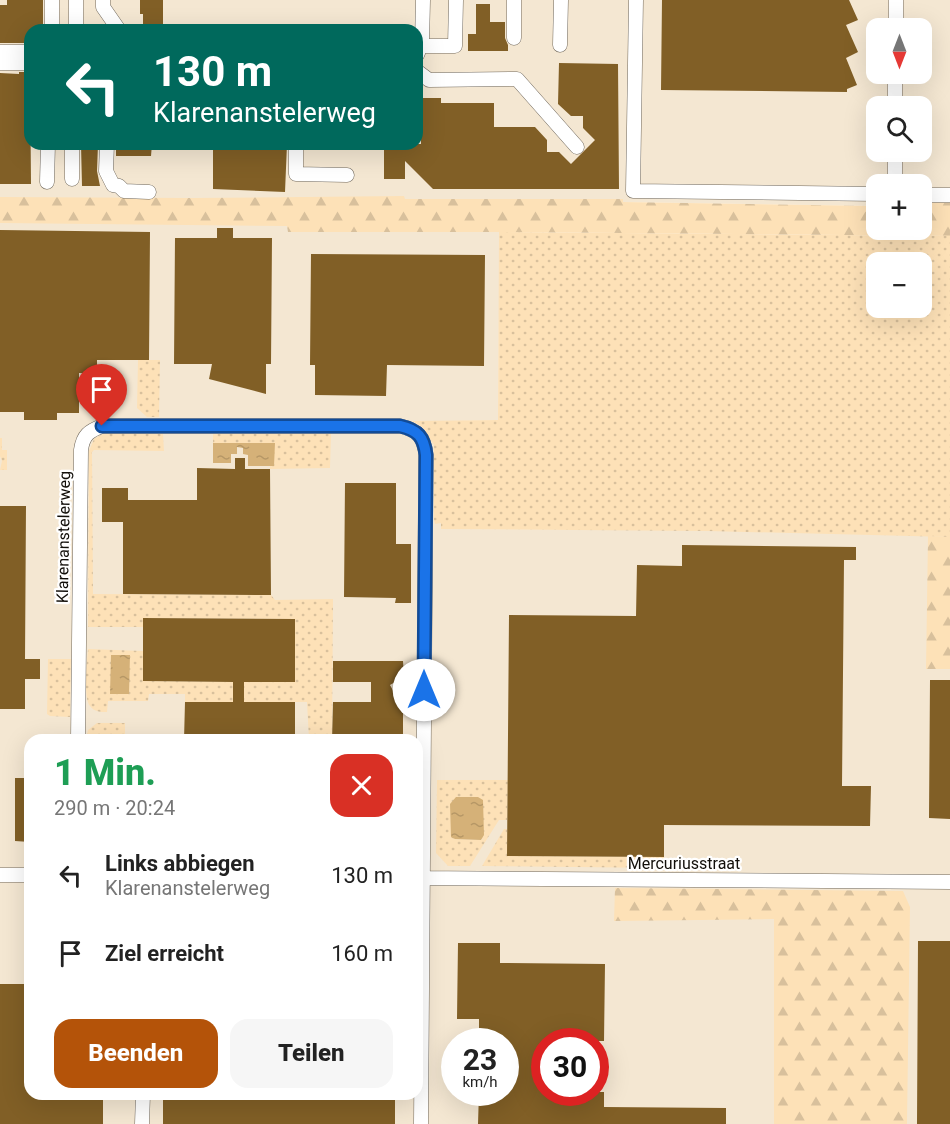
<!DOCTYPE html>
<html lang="de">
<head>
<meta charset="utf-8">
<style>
	:root { --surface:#fff; --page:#f6f6f6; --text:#222; --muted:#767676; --accent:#b45309 }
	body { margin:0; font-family:Roboto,sans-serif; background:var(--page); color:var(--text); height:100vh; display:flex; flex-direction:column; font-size:22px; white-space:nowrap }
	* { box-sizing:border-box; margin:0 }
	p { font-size:20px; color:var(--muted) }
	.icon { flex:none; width:33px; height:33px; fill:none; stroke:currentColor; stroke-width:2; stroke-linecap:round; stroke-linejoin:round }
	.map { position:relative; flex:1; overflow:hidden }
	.side { position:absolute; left:24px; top:734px; width:399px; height:366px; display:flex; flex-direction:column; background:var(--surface); border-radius:18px; box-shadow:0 6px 24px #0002 }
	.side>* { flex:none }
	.hud { position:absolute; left:24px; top:24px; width:399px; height:126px; border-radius:18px; box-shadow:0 6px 24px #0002; background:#00695c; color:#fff; overflow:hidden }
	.needle { width:39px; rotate:180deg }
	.buttons { position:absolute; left:866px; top:18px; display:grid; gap:12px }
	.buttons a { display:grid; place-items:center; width:66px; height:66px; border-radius:12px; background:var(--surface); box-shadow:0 6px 24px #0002; font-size:30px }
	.speed { position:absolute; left:441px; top:1028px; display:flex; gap:12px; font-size:30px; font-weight:700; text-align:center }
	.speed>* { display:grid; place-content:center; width:78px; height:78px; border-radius:50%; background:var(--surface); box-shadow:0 6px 24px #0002; line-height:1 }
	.speed small { font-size:15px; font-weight:400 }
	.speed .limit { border:9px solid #d22; background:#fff; color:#111 }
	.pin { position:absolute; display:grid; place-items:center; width:51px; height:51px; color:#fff; margin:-62px -26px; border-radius:50% 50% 50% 0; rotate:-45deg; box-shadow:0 0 6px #0007 }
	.pin .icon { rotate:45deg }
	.me { position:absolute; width:66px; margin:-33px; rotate:0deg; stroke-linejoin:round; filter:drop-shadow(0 0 4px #0008) }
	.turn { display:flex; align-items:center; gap:21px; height:126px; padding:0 30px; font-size:27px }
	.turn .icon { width:78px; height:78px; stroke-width:2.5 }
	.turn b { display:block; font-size:42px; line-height:51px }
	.round { display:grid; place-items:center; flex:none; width:63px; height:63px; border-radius:18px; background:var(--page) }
	.overview { display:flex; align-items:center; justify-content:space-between; height:102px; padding:0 30px }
	h1 { font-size:36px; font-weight:800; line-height:45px; color:#1e9e55 }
	.button { display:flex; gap:12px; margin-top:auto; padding:12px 30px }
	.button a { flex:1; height:69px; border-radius:18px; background:var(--accent); color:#fff; font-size:24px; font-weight:800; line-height:69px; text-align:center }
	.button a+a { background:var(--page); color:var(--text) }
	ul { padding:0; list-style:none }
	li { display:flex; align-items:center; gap:18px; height:78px; padding:0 30px }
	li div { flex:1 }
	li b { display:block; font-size:22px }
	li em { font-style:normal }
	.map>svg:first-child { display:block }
	.built { fill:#f4e7d2; fill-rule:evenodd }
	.grass { fill:url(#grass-dots); fill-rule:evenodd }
	.forest { fill:url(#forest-firs) }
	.water { fill:url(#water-ripples) }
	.building { fill:#815f26 }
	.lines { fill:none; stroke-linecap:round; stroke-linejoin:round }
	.minor-casing { stroke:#70685c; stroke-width:15 }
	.minor { stroke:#fff; stroke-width:14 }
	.route-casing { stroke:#114b97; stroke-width:15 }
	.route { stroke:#1a73e8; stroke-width:10 }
	.labels { text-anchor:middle; stroke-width:4.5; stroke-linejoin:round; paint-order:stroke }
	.street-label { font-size:16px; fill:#110e09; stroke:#fff }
</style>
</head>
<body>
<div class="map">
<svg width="950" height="1124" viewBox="0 0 950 1124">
	<defs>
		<pattern id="grass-dots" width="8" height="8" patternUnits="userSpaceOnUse" patternTransform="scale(1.5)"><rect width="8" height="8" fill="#fde1b7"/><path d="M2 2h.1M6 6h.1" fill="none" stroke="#d8c09c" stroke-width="1.8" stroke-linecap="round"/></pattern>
		<pattern id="forest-firs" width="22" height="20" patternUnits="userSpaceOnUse" patternTransform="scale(1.5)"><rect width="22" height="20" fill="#fde1b7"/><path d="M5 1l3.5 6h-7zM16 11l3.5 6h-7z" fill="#d8c09c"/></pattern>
		<pattern id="water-ripples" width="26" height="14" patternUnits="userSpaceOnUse" patternTransform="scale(1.5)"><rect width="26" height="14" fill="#d5b178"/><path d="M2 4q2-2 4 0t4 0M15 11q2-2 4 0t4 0" fill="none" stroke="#b69766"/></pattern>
	</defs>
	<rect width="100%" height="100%" fill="#fef4e6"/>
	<!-- built -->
	<path class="built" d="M0,0h950v203h-18v4l-11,-1v-22h-45v22l-253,-4 -1,-3h-122l-2,221 -85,2 14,10 7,13v75l7,3v6l509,2v593h-950zM876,28h45v46h-45zM30,30h387v114h-387zM876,106h45v46h-45zM30,740h387v354h-387zM454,1041h52v51h-52zM544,1041h52v51h-52z"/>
	<!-- grass -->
	<path class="grass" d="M499,232l451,4v301l-242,-6 -267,-2v-6l-6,1 -1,-4v-75l-12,-18 -10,-6 86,-1zM876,262h45v46h-45z
		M138,360h22l-1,57h-12l-10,-9z
		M104,433l59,1 1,17 -70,-1 -2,2 1,142 178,1 4,5 58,-1 -1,140h-23l-2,-37h-63v-20h51v-63l-151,-1 -1,9h-55l1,-176 5,-12z
		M213,434h118l-1,34 -60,1v-3h4v-22l-61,-1z
		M0,438h2v12h5v20h-7l2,-9 -2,-5z
		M88,649l55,2v30l90,1v20h-48v-8h-36l-1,7h-40l-1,11c-6,0 -13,0 -17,-6 -7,-8 -3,-45 -2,-57z
		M48,659h23l-1,58 -20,-1 -3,-2z
		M97,723h28v16h-39l2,-9z
		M437,780h71l-1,40h-8l-29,46h-22l-12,-13zM478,797l4,43 -27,-1z
		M504,829h3v27l157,1v11l-182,-2z"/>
	<!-- forest -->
	<path class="forest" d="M404,196l1,3h218v3l253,4v24h45v-24l10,1 1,-4h18v33l-451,-4h-211l-1,-6 -287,-3v-26l191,1z
		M928,536l22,1v132h-24z
		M615,888l288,3 7,16 -3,217h-133v-205l-160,2z"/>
	<!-- water -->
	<path class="water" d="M213,443h62l-1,23h-26v-11l-5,-1v-6l-6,-1v7h-6v9h-18z
		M111,655h19l-1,39h-19z
		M456,797h22l5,3 1,35 -3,5 -26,-1 -4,-2 -1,-33z"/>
	<!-- building -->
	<path class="building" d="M7,0h36v30h-13v13h-30v-38h7z
		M140,0h23v30h-20v-16h-3z
		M662,0h187l9,20 -12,5 12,27 -12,6 11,27 -10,4v3l-186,-2z
		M476,4h14v18h15v16l3,7v6h-40v-17h8z
		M559,63l59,1 1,125h-186l-28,-28v18h-21v-35h37v-46h20v5h53v24h41l12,13v12h12l12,12 24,-24 -12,-12v-12h-12l-13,-12z
		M19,72h11l1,112h-31v-111l19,1z
		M81,144h17l-1,27 3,15h-18z
		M116,144h36l-1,12h-35z
		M213,144h74l-2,48 -72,-3z
		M217,228h16v10h39l-1,126h-5v30l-57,-15 3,-15h-38l1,-126h42z
		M0,230l150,2 -1,128h-52v14l-18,-1v40h-22v7h-33v-8h-24z
		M311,254l174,1 -1,111 -97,-1 -1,31 -71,-1v-30h-5z
		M235,458h10v11h25l1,126 -148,-1v-72h-21v-34h26v12h69v-32l38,1z
		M345,483h51v61h15v59h-16l1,-5 -52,-1z
		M0,506h26l-1,153h15v20h-15v30h-25z
		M682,545l174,2v13h-12l-2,226h29l-1,40 -206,-1v32l-157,-1 2,-241 127,1 1,-51 45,1z
		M143,618l152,1v63h-51v20h51v38h-111l1,-38h48v-20l-90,-1z
		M333,661h70l1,16 -14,8 13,24v31h-71l1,-38h38v-20h-38z
		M930,680h20v139l-21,-1z
		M15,778h15v64l-15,-1z
		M918,941h32v183h-33z
		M458,943h42v20l105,1 -1,77h-60v51h60v15l122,1v16h-248l1,-32h27v-51h-27v-22h-22z
		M0,984h30v110h73v30h-103z
		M163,1094h232v30h-232z"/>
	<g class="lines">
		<!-- minor casing -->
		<g class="minor-casing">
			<path id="minor" d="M103,0v7l16,23
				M636,0l-3,191 243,3
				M896,28v-28
				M52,30v-30
				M76,30v-30
				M514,38v-38
				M560,45l1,-45
				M421,46h34l1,-46
				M0,52h30
				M417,55l5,-12 1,-43
				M0,63h30
				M417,71l12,9 88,-1 60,68
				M895,106v-32
				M107,144l-1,27 7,14 6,1 5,5 25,1
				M296,144v30l51,1
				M72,179v-35
				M47,182l1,-38
				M895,184v-32
				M921,195h29
				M78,740l3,-290c2,-15 8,-19 21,-24h298c18,4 24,11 26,29l-5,669
				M0,875h30
				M417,878l533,4
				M142,1124l1,-30"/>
		</g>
		<!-- minor -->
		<use href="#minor" class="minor"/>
	</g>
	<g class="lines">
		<!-- route casing -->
		<g class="route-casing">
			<path id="route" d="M102,426h298c18,4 24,11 26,29l-2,235"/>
		</g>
		<!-- route -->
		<use href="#route" class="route"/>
	</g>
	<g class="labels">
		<!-- street labels -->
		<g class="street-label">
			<text transform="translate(63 537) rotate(-89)" y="6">Klarenanstelerweg</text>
			<text x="684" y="869">Mercuriusstraat</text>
		</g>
	</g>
</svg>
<div class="buttons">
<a><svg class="needle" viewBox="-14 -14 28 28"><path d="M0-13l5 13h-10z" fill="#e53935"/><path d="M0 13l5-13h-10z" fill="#767676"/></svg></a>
<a><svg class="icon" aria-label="search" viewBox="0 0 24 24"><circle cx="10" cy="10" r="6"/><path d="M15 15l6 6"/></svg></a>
<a>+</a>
<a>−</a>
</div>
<div class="speed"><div>23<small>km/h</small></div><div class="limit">30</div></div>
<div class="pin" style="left:102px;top:426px;background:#d93025"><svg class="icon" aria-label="arrive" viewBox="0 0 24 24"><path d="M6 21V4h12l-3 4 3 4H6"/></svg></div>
<svg class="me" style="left:424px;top:690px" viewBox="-20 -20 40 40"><circle r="19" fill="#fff"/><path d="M0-13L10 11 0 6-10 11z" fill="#1a73e8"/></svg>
<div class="hud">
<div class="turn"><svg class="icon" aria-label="left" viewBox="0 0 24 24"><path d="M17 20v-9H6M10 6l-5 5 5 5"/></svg><div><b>130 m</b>Klarenanstelerweg</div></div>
</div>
<section class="side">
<div class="overview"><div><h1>1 Min.</h1><p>290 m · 20:24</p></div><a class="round" style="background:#d93025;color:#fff"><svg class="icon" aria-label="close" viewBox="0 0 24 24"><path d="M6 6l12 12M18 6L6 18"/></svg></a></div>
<ul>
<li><svg class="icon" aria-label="left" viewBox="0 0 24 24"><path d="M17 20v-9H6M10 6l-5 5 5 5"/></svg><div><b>Links abbiegen</b><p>Klarenanstelerweg</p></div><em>130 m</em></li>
<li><svg class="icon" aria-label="arrive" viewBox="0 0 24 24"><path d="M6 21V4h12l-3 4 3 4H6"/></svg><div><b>Ziel erreicht</b></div><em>160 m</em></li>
</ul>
<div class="button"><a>Beenden</a><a>Teilen</a></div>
</section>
</div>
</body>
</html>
